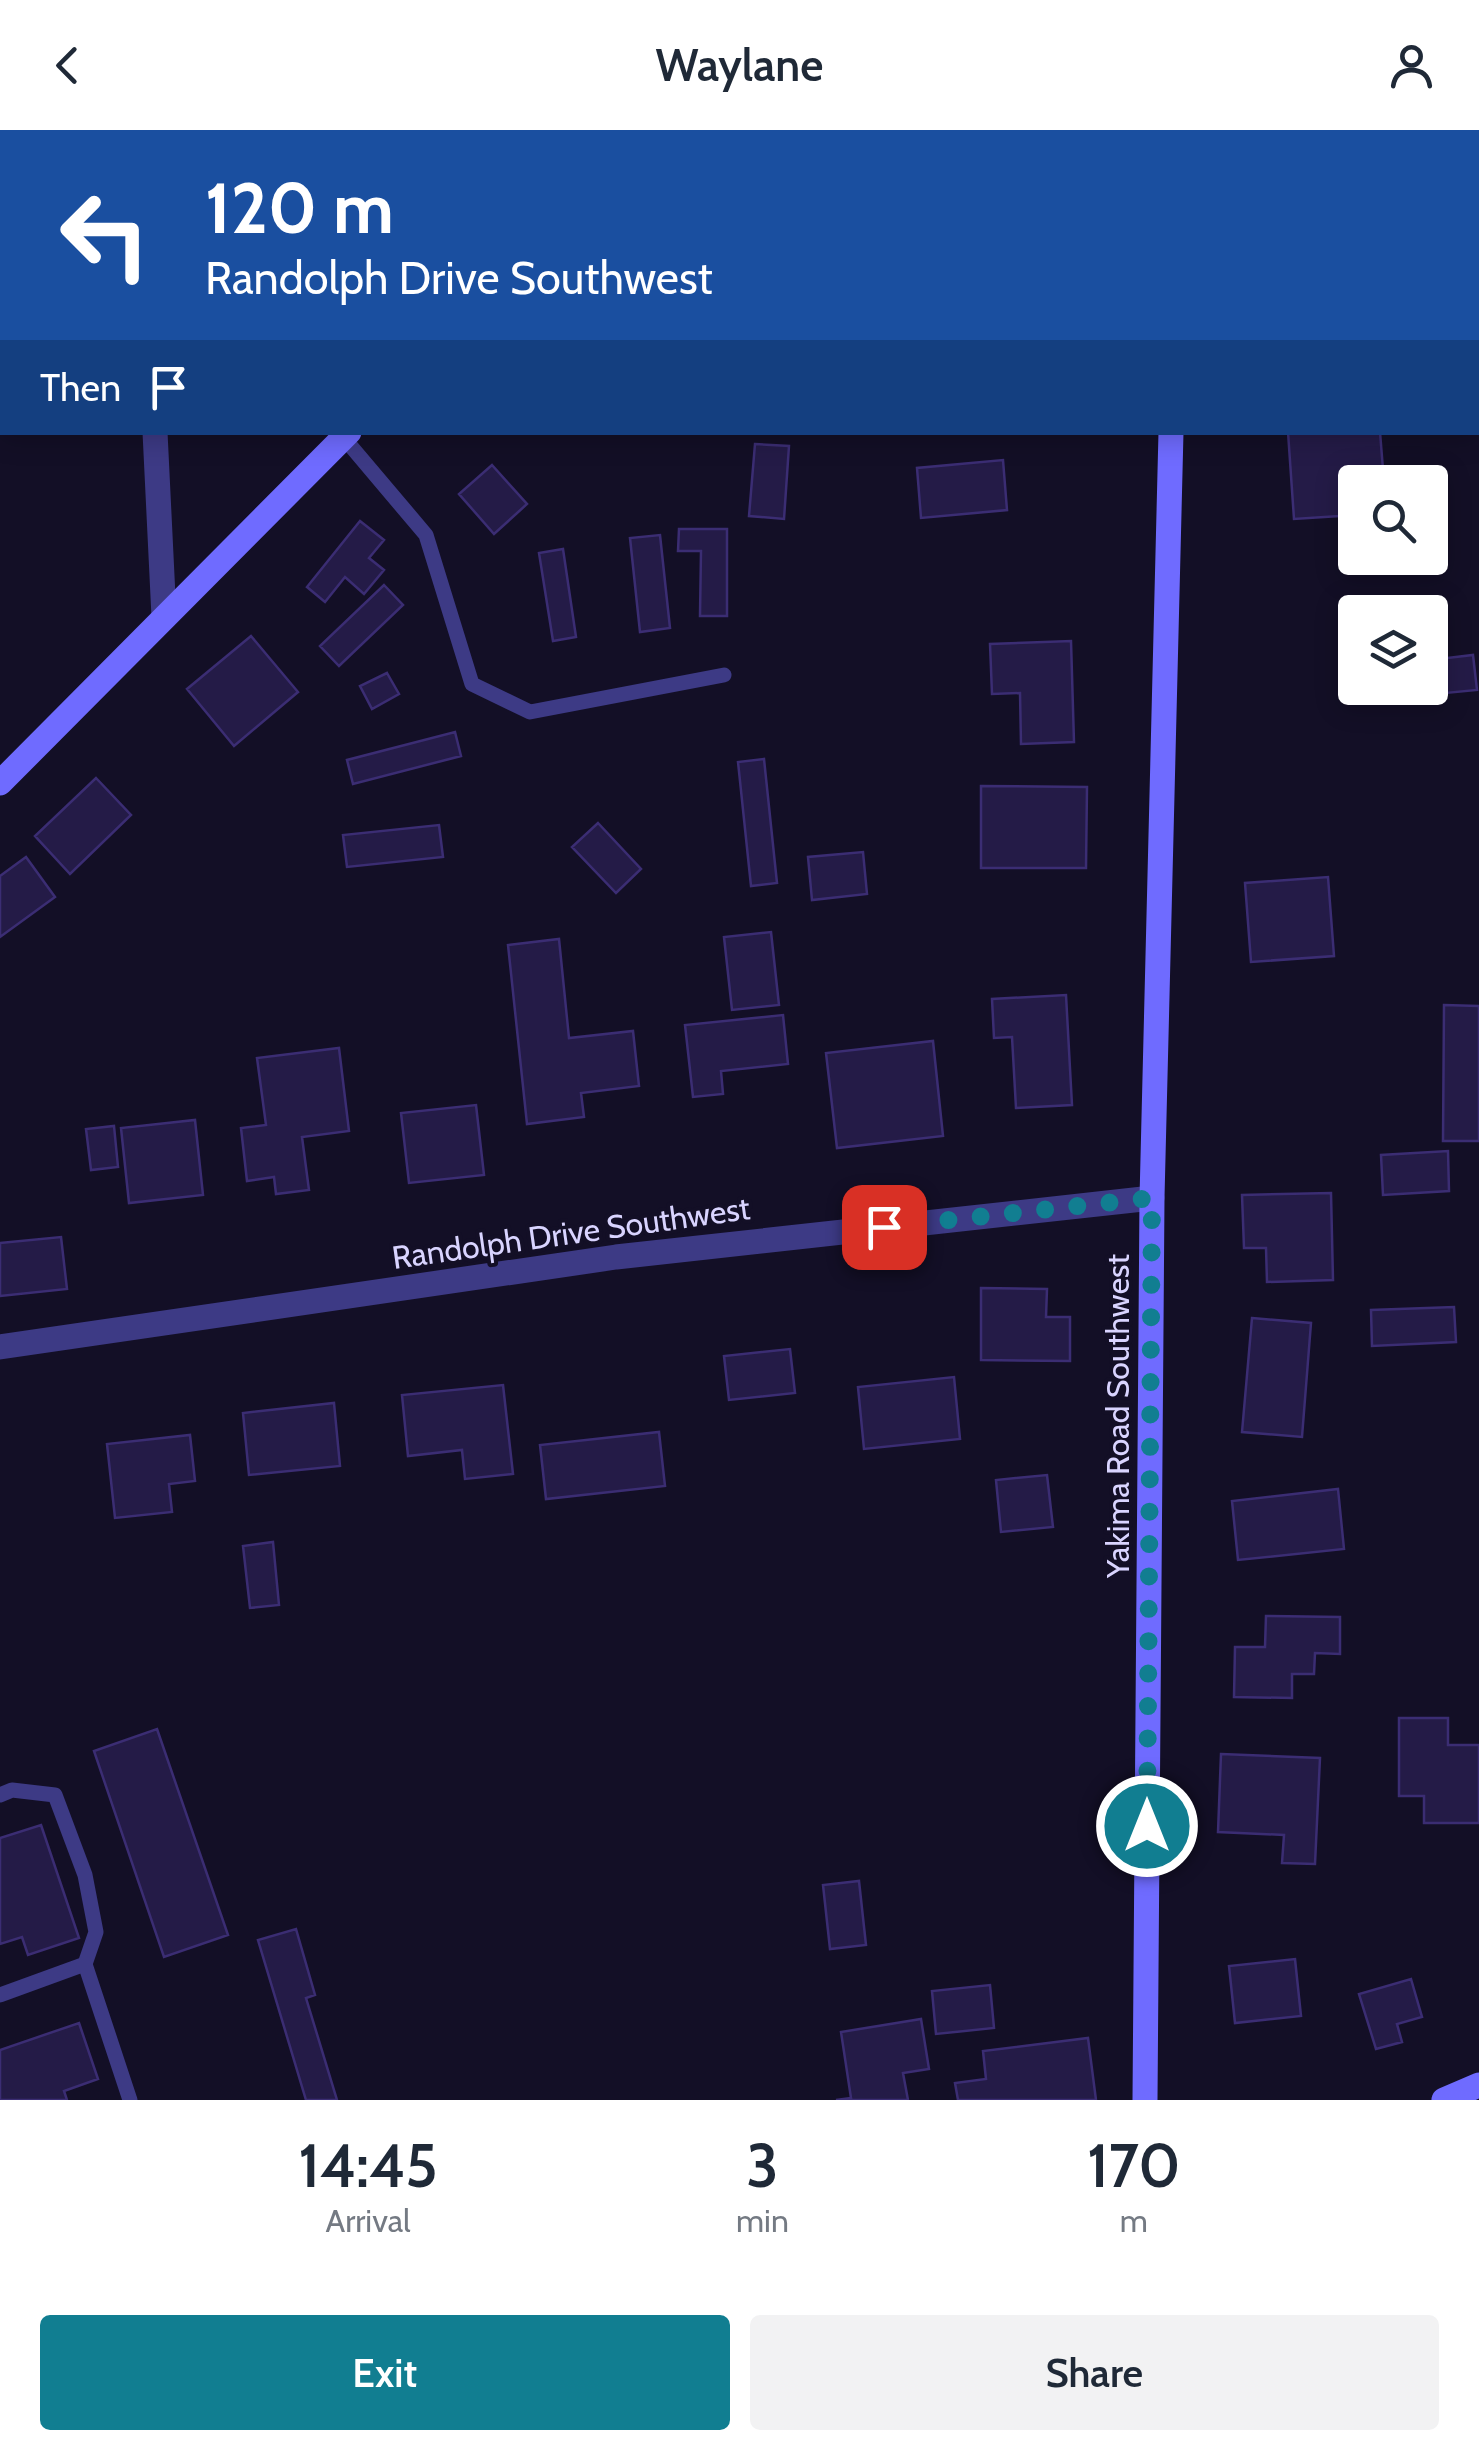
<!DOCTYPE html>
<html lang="en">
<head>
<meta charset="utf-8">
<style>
	:root { --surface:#fff; --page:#f2f2f3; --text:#1f2937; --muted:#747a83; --accent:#117e91 }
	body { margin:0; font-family:Cabin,sans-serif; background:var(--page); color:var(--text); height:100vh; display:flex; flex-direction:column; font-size:38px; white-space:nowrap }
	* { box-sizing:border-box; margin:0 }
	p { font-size:32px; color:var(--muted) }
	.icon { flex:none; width:55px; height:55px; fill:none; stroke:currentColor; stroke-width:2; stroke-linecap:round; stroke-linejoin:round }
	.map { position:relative; height:1970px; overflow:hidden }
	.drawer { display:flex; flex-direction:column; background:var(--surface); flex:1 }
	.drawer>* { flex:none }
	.hud { position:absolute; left:0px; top:0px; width:1480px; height:305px; box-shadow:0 5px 25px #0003; background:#1a4fa0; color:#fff; overflow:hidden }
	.fabs { position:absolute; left:1338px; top:335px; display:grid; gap:20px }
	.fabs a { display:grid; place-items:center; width:110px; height:110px; border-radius:10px; background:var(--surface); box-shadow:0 5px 25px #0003; font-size:50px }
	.pin { position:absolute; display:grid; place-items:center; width:85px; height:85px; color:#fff; margin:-42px; border-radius:20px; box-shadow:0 5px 15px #0006 }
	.me { position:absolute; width:110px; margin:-55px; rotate:0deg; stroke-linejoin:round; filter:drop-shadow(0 0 8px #0008) }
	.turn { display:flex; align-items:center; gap:35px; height:210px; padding:0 40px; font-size:45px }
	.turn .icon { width:130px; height:130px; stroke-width:2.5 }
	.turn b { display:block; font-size:70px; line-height:85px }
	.then { display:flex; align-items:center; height:95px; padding:0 40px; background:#0003; gap:20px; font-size:38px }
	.eta { display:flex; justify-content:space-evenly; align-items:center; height:170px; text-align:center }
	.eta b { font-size:60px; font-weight:600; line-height:70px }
	.button { display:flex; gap:20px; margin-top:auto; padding:20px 40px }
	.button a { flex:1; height:115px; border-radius:10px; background:var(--accent); color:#fff; font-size:40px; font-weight:600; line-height:115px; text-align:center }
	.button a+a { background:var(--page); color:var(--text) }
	header { display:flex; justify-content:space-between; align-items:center; height:130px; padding:0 40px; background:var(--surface); font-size:45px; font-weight:600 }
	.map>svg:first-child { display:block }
	.building { fill:#241b47; stroke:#3b2d73; stroke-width:2.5 }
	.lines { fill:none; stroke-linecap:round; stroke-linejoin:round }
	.lane { stroke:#3d3a85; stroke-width:15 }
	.street { stroke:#3d3a85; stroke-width:25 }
	.secondary { stroke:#6f6bff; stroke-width:25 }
	.route { stroke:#117e91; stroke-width:18; stroke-dasharray:0 32.4 }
	.labels { text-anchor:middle; stroke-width:8; stroke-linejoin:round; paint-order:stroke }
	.street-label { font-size:32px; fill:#d9d4ff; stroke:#130f26 }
</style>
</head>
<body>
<header><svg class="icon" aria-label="back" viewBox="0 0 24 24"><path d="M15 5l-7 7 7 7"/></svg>Waylane<svg class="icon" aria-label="person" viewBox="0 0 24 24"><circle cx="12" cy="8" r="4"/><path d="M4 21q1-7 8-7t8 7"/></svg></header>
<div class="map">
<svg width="1479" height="1970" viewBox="0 0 1479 1970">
	<rect width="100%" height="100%" fill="#130f26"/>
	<!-- building -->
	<path class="building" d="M1262,0h57v2h-57z
		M1288,302h92l4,50h-29v33l-61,4z
		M755,314l34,2 -5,73 -35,-3z
		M1003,330l4,50 -86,8 -4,-50z
		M492,335l35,39 -33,30 -35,-40z
		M360,391l24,19 -15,18 15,12 -20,24 -19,-17 -20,25 -18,-15z
		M679,399h48v87h-27l1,-65h-23z
		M660,405l10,93 -30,4 -10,-94z
		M563,419l13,88 -23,4 -14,-88z
		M384,455l19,20 -64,61 -19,-20z
		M251,506l47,56 -64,54 -47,-57z
		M1071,511l3,101 -53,2 -1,-51 -28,1 -2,-50z
		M1473,525l4,35 -52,5 -1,-7h6v-28z
		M387,543l12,21 -27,15 -12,-23z
		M455,602l6,24 -108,28 -6,-24z
		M764,629l13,124 -26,3 -13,-124z
		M96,648l35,37 -61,59 -35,-38z
		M981,656l106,1 -1,81h-105z
		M598,693l43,46 -25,24 -44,-46z
		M439,695l4,32 -96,10 -4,-32z
		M863,722l4,42 -55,6 -4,-43z
		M26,727l29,40 -55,40v-61z
		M1328,747l6,79 -83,6 -6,-79z
		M771,802l8,73 -47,5 -8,-73z
		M559,809l10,99 64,-7 6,55 -58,7 3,24 -57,7 -19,-179z
		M1066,865l6,110 -56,3 -4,-71 -18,1 -2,-39z
		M1444,875l35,1v135h-36z
		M783,885l5,49 -67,7 2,23 -30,3 -8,-72z
		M933,911l10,95 -106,12 -11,-95z
		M339,918l10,83 -47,6 7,53 -33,4 -2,-17 -27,4 -6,-53 25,-3 -9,-67z
		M476,975l8,70 -75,8 -8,-70z
		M195,990l8,75 -74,8 -8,-75z
		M114,996l4,41 -27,3 -5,-41z
		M1448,1021l1,40 -66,4 -2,-40z
		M1331,1063l2,87 -66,2 -1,-34h-22l-2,-53z
		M61,1107l6,52 -67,7v-53z
		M981,1158l66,1 -1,28h24v44l-89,-1z
		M1454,1177l2,35 -84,4 -1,-36z
		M1252,1188l59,5 -9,114 -60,-5z
		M790,1219l5,44 -66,7 -5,-44z
		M954,1247l6,62 -96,10 -6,-62z
		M503,1255l10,89 -48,5 -3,-29 -54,6 -6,-61z
		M334,1273l6,63 -91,9 -6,-62z
		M659,1302l6,54 -119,13 -6,-54z
		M190,1305l5,46 -26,3 3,28 -57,6 -8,-74z
		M1047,1345l6,52 -52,5 -5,-52z
		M1338,1359l6,60 -106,11 -6,-59z
		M273,1412l6,63 -29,3 -7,-62z
		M1266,1486l74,1v37l-25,-1 -1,21h-22v24l-58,-1 1,-50h30z
		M1399,1588h49v27h31v78h-55v-27h-25z
		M157,1599l71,206 -64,22 -70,-206z
		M1221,1624l99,4 -5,106 -33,-1 2,-28 -66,-3z
		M41,1695l38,113 -51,17 -6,-18 -22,7v-106z
		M859,1751l7,64 -36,4 -7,-64z
		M296,1799l19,66 -9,3 31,102h-31l-48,-160z
		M1295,1829l6,57 -66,7 -6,-57z
		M1411,1849l11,38 -25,7 5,18 -26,7 -17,-55z
		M990,1855l4,43 -58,6 -4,-43z
		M921,1889l8,50 -26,4 5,27h-72l15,-2 -10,-66z
		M79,1893l19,56 -34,12 3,9h-67v-50z
		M1088,1908l8,62h-138l-3,-17 31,-4 -3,-28z"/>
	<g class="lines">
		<!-- lane -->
		<path class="lane" d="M344,308l82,97 46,149 58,28 194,-37
			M0,1665l12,-5 43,5 30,80 11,57 -11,32 45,136
			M0,1865l85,-31"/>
		<!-- street -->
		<path class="street" d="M141,0v2
			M155,302l9,185
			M0,1217l616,-90 536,-59"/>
		<!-- secondary -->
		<path class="secondary" d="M653,2l3,-2
			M1179,2v-2
			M0,653l349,-351
			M1145,1970l7,-902 19,-766
			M1444,1970l35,-15"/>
	</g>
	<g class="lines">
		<!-- route -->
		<path class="route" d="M884,1097l268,-29 -5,628"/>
	</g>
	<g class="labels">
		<!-- street labels -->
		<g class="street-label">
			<text transform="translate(571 1103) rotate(-8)" y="11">Randolph Drive Southwest</text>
			<text transform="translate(1118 1286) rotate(-90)" y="11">Yakima Road Southwest</text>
		</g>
	</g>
</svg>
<div class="fabs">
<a><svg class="icon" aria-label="search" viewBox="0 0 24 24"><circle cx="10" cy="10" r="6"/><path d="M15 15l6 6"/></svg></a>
<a><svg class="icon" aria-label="layers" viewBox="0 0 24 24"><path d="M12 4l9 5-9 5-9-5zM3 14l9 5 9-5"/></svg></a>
</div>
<div class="pin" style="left:884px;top:1097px;background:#d93025"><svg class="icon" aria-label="arrive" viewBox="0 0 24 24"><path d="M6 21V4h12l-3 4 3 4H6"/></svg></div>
<svg class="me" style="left:1147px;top:1696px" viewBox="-20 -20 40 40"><circle r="17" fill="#117e91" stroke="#fff" stroke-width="3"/><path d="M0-11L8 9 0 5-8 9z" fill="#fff"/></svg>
<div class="hud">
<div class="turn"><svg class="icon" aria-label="left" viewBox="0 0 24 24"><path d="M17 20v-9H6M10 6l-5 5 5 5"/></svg><div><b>120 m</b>Randolph Drive Southwest</div></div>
<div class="then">Then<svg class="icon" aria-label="arrive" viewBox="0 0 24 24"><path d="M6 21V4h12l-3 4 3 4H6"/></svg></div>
</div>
</div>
<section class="drawer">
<div class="eta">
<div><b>14:45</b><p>Arrival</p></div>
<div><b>3</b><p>min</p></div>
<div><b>170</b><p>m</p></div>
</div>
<div class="button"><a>Exit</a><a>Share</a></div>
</section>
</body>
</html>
